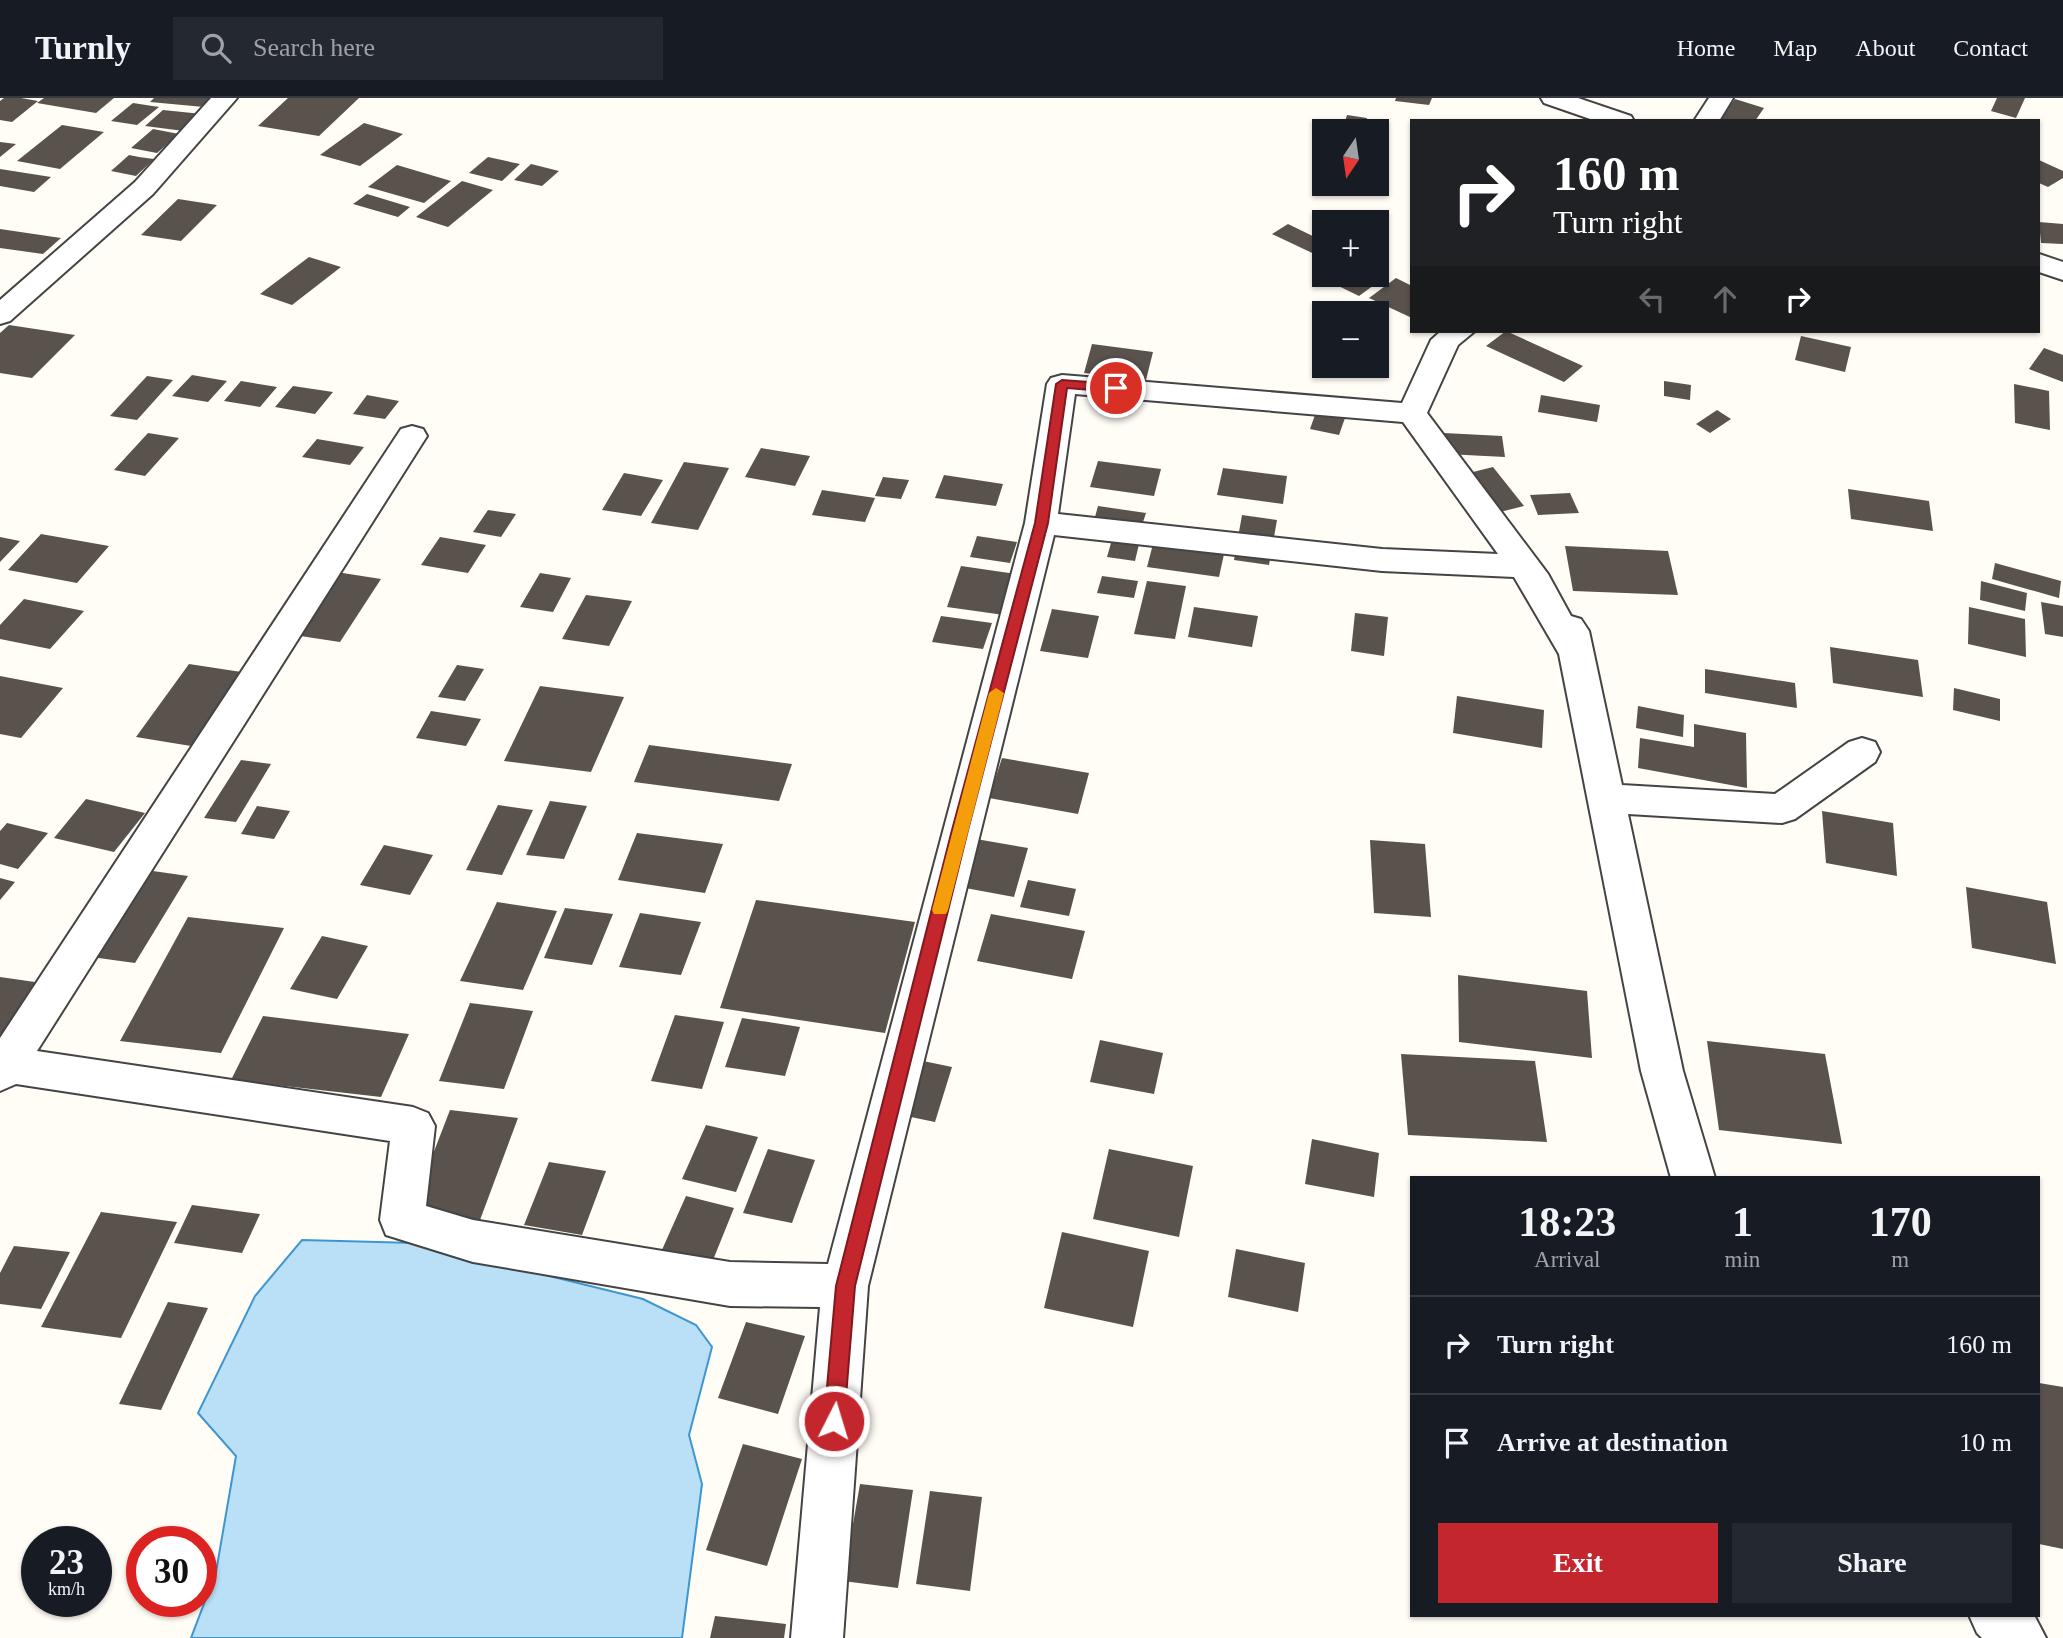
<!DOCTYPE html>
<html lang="en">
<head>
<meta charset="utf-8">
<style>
	:root { --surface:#171b24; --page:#242831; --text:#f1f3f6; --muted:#9ea1a6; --line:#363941; --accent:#c4262e }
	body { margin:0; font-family:Georgia,serif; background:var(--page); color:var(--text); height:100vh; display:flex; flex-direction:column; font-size:26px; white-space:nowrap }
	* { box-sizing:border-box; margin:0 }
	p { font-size:23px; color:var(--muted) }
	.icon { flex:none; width:38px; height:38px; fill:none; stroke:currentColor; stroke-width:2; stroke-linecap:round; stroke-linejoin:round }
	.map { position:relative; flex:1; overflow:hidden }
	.side { position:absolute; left:1410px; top:1078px; width:630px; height:441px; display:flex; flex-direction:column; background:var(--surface); border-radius:0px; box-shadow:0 2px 5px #0004 }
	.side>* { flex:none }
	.guide { position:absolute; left:1410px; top:21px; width:630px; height:214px; border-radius:0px; box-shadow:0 2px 5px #0004; background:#202124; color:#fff; overflow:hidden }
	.needle { width:46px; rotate:193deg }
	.controls { position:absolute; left:1312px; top:21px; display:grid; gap:14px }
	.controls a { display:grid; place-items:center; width:77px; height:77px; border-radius:0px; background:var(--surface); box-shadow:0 2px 5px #0004; font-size:35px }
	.speed { position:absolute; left:21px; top:1428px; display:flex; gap:14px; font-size:35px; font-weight:700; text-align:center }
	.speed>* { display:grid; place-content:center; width:91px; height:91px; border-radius:50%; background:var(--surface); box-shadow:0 2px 5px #0004; line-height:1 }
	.speed small { font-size:18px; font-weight:400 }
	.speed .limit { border:10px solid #d22; background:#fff; color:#111 }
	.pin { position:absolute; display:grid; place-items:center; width:60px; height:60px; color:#fff; margin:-30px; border:4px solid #fff; border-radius:50%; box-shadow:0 2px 7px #0007 }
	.me { position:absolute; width:77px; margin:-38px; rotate:5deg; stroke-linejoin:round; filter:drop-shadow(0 0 5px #0008) }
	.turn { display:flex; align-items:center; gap:24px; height:147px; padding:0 28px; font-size:32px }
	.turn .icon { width:91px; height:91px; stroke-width:2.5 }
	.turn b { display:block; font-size:49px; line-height:60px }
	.lanes { display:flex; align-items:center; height:66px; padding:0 28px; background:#0003; justify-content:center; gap:35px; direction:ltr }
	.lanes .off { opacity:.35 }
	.eta { display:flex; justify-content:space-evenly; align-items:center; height:119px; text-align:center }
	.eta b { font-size:42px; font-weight:800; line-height:49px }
	.primary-button { display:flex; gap:14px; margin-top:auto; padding:14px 28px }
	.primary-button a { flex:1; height:80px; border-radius:0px; background:var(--accent); color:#fff; font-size:28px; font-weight:800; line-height:80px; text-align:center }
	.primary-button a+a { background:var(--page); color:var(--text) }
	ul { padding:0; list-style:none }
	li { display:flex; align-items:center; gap:21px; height:98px; padding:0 28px; border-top:2px solid var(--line) }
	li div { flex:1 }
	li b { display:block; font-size:26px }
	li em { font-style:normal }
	header { display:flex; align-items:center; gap:42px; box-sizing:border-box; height:98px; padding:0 35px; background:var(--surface); border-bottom:2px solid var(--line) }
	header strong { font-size:33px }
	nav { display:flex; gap:38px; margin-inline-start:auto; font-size:24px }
	.search { width:490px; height:63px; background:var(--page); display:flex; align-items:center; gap:18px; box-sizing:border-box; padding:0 24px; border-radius:0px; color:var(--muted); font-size:26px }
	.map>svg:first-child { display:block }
	.water { fill:#b9e0f7; stroke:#3f96cf; stroke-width:2 }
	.building { fill:#5a524d }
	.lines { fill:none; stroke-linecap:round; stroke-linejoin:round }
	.minor-casing { stroke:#444; stroke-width:4 }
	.minor { fill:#fff; fill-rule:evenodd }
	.route { fill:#c4262e; stroke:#7f191e; stroke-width:2 }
	.slow { fill:#f59e0b }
</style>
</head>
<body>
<header>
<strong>Turnly</strong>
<div class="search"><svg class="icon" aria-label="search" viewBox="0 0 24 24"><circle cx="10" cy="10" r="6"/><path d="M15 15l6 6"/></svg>Search here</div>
<nav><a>Home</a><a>Map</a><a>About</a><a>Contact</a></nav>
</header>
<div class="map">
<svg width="2063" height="1540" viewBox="0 0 2063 1540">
	<rect width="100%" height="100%" fill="#fffdf5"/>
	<!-- water -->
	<path class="water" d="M302,1142l113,3 228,56 53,26 16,22 -23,88 13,49 -20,154h-491l25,-66 20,-116 -38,-43 57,-117z"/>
	<!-- building -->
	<path class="building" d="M4,0h17l17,3 -26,21 -12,-2v-19z
		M44,0h70l-18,15 -59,-10z
		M154,0h59l-9,9 -54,-5z
		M288,0h71l-40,38 -61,-10z
		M1396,0h36l-3,7 -34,-4z
		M1997,0h28l-9,20 -25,-7z
		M1735,1l29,9 -9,13h-37z
		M133,5l26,4 -22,18 -26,-4z
		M163,12l39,4 -18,17 -39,-5z
		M1347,17l20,3 -4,13 -20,-3z
		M364,25l39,11 -43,32 -40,-11z
		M62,27l42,7 -44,37 -43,-8z
		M153,31l26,5 -22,19 -26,-5z
		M0,44l16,2 -16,13z
		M129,57l10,2 15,2 -18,17 -25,-5z
		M488,59l32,7 -18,17 -33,-8z
		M2039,62l24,11v7l-15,9 -9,-4z
		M531,66l28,7 -17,15 -28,-6z
		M397,67l54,16 -27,22 -56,-16z
		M0,71l51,8 -17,15 -34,-6z
		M462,83l31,9 -45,37 -32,-10z
		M367,96l43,13 -12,10 -45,-13z
		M178,101l39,6 -36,36 -40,-6z
		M2039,124l24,2v20l-22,-1z
		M1288,126l37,18v17l-53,-25z
		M0,131l61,9 -18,16 -43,-6z
		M309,159l32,10 -49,38 -32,-11z
		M1325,176l28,1 21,10 -15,11 -39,-19z
		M1396,180l16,8v32l-43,-20z
		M9,227l66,10 -43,43 -32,-5v-40z
		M1506,233l77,35 -19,16 -78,-36z
		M1801,238l50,11 -6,25 -50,-12z
		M1092,246l61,8 -7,28 -62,-7z
		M2044,250l19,7v27l-34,-13z
		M192,277l35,6 -19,21 -36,-6z
		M147,278l26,4 -36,40 -27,-4z
		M241,283l36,6 -17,20 -36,-6z
		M1664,283l27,4 -1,15 -26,-4z
		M2014,286l35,7 1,39 -35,-7z
		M293,288l40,6 -18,22 -40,-7z
		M367,297l32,6 -14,18 -32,-5z
		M1541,297l59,10 -3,17 -59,-10z
		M1717,312l14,9 -21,14 -14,-9z
		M1316,314l29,6 -6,17 -29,-6z
		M148,335l31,5 -34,38 -31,-6z
		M1444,335l58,3 3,21 -59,-3z
		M317,341l47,8 -14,18 -48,-8z
		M761,350l49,8 -15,30 -50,-9z
		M1098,363l63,8 -7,27 -64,-9z
		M684,364l45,6 -31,62 -47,-7z
		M1493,369l31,39 -28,7 -31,-39z
		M1223,370l64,8 -4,28 -66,-9z
		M624,375l39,7 -22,36 -39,-6z
		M944,377l59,9 -7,22 -61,-8z
		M883,379l26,3 -8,19 -26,-3z
		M1848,391l81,12 4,30 -82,-12z
		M822,392l53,8 -10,24 -53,-7z
		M1570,395l9,20 -41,2 -8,-20z
		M1098,408l48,7 -7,21 -47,-6z
		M488,412l28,4 -15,23 -28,-5z
		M1242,417l35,5 -8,45 -35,-5z
		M41,436l68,12 -32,37 -69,-13z
		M977,438l40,6 -7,21 -40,-6z
		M1113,438l27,4 -5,21 -28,-4z
		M0,439l20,4 -20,21z
		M440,439l46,8 -18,28 -47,-8z
		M1153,446l71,10 -5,23 -72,-10z
		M1565,448l103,5 10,44 -105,-4z
		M1995,465l66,18 -2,17 -67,-19z
		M961,468l55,8 -12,41 -57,-8z
		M330,473l51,8 -41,63 -53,-8z
		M540,475l31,5 -18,34 -33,-5z
		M1102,478l36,5 -4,17 -37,-5z
		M1147,483l39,5 -11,53 -41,-5z
		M1981,483l46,12 -2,18 -45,-11z
		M586,497l46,6 -23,45 -47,-7z
		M24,501l60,12 -34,38 -50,-10v-14z
		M2041,504l22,4v31l-18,-3z
		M1194,509l64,9 -6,31 -64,-10z
		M1969,509l56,12 1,38 -58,-13z
		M1052,511l47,7 -11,42 -48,-7z
		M1355,515l33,4 -4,39 -33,-5z
		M941,518l51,7 -9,26 -51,-7z
		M1830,549l88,13 5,37 -90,-14z
		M189,566l59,9 -51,74 -61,-10z
		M457,567l27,4 -19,32 -27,-4z
		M1705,571l90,14 2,25 -92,-15z
		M0,578l63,12 -42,50 -21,-4z
		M540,588l84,11 -33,75 -87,-11z
		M1954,590l46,11v22l-47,-11z
		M1457,598l87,14 -2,38 -89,-15z
		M1638,608l46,9 -1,22 -47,-9z
		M431,613l50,8 -15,27 -50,-8z
		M1694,626l52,9 1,55 -109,-20 2,-30 54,9z
		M649,647l143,19 -13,37 -145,-19z
		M1002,660l87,15 -11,41 -89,-16z
		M241,662l30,4 -35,58 -32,-4z
		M86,701l59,14 -31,39 -60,-14z
		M550,703l37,5 -23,53 -38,-4z
		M498,707l35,5 -31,65 -36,-5z
		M257,708l33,5 -16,28 -33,-5z
		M1822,713l71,12 4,53 -71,-13z
		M7,725l41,10 -30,36 -18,-5v-33z
		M637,735l86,11 -18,49 -87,-13z
		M976,741l52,9 -14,49 -54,-10z
		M1370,742l55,4 6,73 -57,-4z
		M384,747l49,10 -23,40 -50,-10z
		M139,771l49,7 -53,87 -51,-7z
		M0,780l15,4 -15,18z
		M1028,782l48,9 -7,27 -49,-9z
		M1966,789l81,15 9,62 -84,-16z
		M756,802l159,22 -30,111 -165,-25z
		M497,804l60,9 -34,79 -63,-9z
		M565,810l48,6 -21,51 -48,-7z
		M640,815l61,9 -20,53 -62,-8z
		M991,816l94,17 -13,48 -95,-18z
		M188,819l96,11 -63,125 -101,-12z
		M322,838l46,10 -31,53 -47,-10z
		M1458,877l129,16 5,67 -133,-16z
		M0,879l35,5 -35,54z
		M470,905l63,8 -29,78 -65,-8z
		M675,917l49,7 -22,67 -51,-8z
		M263,918l146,18 -28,63 -150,-17z
		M742,920l58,9 -15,49 -60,-9z
		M1100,942l63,13 -9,41 -64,-12z
		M1707,943l118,13 17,90 -123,-14z
		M1401,956l134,7 12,81 -139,-7z
		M923,963l29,6 -17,55 -29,-6z
		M450,1012l68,8 -38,102 -69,-9z
		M706,1027l52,12 -22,55 -54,-13z
		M1312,1041l67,14 -5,44 -69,-13z
		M768,1051l47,11 -23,63 -49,-10z
		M1109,1051l84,17 -14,71 -86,-18z
		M549,1064l57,9 -24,64 -58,-10z
		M686,1098l48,12 -23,57 -50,-13z
		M192,1107l68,9 -18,39 -68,-10z
		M101,1114l76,10 -56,116 -80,-11z
		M1062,1134l87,19 -16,76 -89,-19z
		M14,1148l56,6 -29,57 -41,-5v-31z
		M1236,1151l69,14 -7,49 -70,-15z
		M168,1204l40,6 -47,102 -42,-6z
		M746,1224l59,14 -27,78 -60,-16z
		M2039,1285l24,4v162l-24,-5z
		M743,1346l59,15 -35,107 -61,-16z
		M860,1386l53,6 -15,98 -55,-7z
		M930,1393l52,6 -12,94 -54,-7z
		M715,1518l71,8 -2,14h-74z"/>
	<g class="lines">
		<!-- minor casing -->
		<g class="minor-casing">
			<path id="minor" d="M211,0h26l-84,96 -143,127 -10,3v-24l135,-118z
				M1541,0h37l53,18 3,5h-38l-52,-18z
				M1709,0h24l-14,23h-25z
				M2039,156l24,8v18l-24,-8z
				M1441,233h34l-17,14 -31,68 121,161 23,42 10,3 8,12 33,154 153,9 74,-52 13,-4 13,4 5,10 -5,10 -80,57 -13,4 -154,-9 55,257 32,107h-44l-30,-107 -82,-417 -45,-77 -132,-6 -328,-36 -186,751 -25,352h-52l29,-331 -90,-1 -257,-44 -87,-27 -6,-15 10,-79 -374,-57 -16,7v-53l401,-609 11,-3 11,3 4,7 -390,615 376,56 15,6 7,13 -9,80 47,14 257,42 98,2 197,-741 22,-139 4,-6 11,-3 340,28 29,-63zM1075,296l328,28 95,132 -116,-5 -324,-35z
				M1969,1517h65l12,23h-64l-5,-5z"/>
		</g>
		<!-- minor -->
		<use href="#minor" class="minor"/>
	</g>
	<!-- route -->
	<path class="route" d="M1062,282l54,4 6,4 -6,4 -49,-4 -19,135 -80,307 -113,456 -11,135 -3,7 -7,3 -7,-3 -3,-7 12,-135 116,-456 83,-307 21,-139z"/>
	<!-- slow -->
	<path class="slow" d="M996,590l8,5 -56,217 -2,4h-12l-2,-4 57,-217z"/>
</svg>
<div class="controls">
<a><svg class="needle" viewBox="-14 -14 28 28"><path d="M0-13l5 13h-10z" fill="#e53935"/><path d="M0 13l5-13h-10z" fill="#9ea1a6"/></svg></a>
<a>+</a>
<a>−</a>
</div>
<div class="speed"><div>23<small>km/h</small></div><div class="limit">30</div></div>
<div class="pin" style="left:1116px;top:290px;background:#d93025"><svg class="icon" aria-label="arrive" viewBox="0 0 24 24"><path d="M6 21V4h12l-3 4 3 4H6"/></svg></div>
<svg class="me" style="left:834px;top:1323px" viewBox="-20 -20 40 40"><circle r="17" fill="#c4262e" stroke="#fff" stroke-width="3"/><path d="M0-11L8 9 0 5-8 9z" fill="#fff"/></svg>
<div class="guide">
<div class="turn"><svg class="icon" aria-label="right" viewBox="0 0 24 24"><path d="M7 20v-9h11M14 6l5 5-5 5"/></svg><div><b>160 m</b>Turn right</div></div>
<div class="lanes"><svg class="icon off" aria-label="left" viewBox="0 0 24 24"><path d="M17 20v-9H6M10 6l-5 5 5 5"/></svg><svg class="icon off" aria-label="ahead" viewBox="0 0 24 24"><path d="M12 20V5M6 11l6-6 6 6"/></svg><svg class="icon" aria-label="right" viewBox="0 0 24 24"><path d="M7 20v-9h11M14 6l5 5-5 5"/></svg></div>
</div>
<section class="side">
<div class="eta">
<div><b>18:23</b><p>Arrival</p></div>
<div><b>1</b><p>min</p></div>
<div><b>170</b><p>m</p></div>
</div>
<ul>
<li><svg class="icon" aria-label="right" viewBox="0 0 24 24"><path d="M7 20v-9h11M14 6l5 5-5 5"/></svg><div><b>Turn right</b></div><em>160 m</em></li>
<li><svg class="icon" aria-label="arrive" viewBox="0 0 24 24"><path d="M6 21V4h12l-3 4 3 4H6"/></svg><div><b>Arrive at destination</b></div><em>10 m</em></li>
</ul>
<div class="primary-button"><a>Exit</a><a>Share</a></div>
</section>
</div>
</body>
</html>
